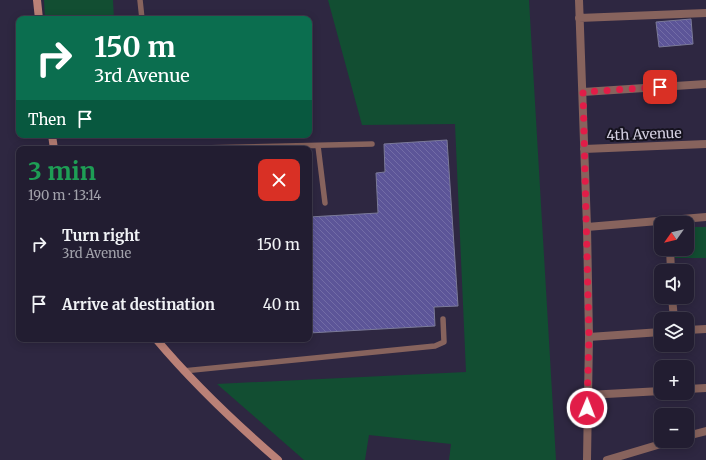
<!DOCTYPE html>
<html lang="en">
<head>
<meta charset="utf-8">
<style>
	:root { --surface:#221d31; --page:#2e2a3d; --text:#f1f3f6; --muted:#a2a2ab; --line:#3f3b4d }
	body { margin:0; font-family:Merriweather,serif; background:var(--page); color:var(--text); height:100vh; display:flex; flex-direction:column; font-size:15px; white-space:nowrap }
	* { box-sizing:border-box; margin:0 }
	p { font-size:13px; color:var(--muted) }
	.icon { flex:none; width:22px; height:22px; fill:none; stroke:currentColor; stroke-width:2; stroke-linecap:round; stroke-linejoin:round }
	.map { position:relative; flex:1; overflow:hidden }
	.drawer { position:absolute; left:16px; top:146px; width:296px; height:196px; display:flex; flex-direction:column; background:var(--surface); border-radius:8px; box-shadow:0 2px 10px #0003,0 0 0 1px var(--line) }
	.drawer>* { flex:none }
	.guide { position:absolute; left:16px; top:16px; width:296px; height:122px; border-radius:8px; box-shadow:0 2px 10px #0003,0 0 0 1px var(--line); background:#0b6e4f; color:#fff; overflow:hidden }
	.needle { width:26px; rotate:236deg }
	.buttons { position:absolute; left:654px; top:216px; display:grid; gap:8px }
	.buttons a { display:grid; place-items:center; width:40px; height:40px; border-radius:8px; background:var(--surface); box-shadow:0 2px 10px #0003,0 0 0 1px var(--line); font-size:20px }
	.pin { position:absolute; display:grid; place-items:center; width:34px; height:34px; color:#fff; margin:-17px; border-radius:8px; box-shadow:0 2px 6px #0006 }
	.me { position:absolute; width:44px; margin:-22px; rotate:1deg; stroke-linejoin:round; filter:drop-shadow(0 0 3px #0008) }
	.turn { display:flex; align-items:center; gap:14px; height:84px; padding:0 12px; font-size:18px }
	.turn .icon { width:52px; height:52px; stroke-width:2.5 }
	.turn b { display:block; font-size:28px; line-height:34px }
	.then { display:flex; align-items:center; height:38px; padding:0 12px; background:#0003; gap:8px; font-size:15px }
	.round { display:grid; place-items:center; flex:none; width:42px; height:42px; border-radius:8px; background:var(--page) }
	.headline { display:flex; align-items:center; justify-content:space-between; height:68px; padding:0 12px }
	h1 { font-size:24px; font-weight:700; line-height:30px; color:#1e9e55 }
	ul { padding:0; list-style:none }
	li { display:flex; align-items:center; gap:12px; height:60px; padding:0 12px }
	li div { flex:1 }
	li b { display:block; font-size:15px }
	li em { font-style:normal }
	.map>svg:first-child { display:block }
	.green { fill:#124e32 }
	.building { fill:url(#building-back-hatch); stroke:#7b7a99 }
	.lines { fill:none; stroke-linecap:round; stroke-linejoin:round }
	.lane { stroke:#87635d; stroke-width:5.5 }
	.street { stroke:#87635d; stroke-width:8 }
	.secondary { stroke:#ba8177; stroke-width:8 }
	.route { stroke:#e11d48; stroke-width:7; stroke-dasharray:0 12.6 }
	.labels { text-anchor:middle; stroke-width:4; stroke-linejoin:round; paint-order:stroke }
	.street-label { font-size:14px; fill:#d3cfe0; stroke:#15121e }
</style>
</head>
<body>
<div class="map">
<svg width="706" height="460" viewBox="0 0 706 460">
	<defs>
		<pattern id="building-back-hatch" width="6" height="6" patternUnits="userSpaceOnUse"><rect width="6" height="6" fill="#5c5598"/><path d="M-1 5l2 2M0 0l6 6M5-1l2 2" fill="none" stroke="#726ca6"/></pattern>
	</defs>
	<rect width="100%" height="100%" fill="#2e2741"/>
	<!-- green -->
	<path class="green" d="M44,0h69l1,19h-69z
		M328,0h201l27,460h-107l2,-16 -82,-9 -4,25h-61l-87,-76 249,-12 -11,-248 -93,1z
		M687,227h19v31h-31v-9h12z"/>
	<!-- building -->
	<path class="building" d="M691,19l2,25 -34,3 -3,-25z
		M447,140l11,166 -24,1 1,19 -126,7v-116l69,-4 -2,-40 9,-1 -1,-28z"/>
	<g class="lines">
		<!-- lane -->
		<path class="lane" d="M140,0l2,19
			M318,146l7,57
			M155,149l217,-5
			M183,371l252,-25 9,-4 -1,-23"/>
		<!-- street -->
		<path class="street" d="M579,0l8,227 2,110 -2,123
			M579,18l127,-5
			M583,92l123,-8
			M584,149l122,-5
			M587,227l119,-10
			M670,249l1,22
			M672,297l2,22
			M687,330l19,-1
			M589,337l72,-5
			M687,389l19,-1
			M588,395l73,-4
			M687,436l19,-5
			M607,460l64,-19"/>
		<!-- secondary -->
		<path class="secondary" d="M37,0l2,19
			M52,135l2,14
			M156,339c37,44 78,83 122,121"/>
	</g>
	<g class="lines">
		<!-- route -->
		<path class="route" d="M587,408l2,-71 -6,-245 77,-5"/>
	</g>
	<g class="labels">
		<!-- street labels -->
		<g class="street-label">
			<text transform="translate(644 134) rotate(-2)" y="5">4th Avenue</text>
		</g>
	</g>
</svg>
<div class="buttons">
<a><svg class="needle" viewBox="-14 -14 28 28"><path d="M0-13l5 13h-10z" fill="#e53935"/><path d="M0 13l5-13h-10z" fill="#a2a2ab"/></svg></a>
<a><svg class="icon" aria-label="sound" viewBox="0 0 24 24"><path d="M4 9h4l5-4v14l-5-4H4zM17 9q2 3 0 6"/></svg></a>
<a><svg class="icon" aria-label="layers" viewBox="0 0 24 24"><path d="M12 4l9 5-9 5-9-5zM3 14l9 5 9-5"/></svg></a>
<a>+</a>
<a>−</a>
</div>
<div class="pin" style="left:660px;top:87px;background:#d93025"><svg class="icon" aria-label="arrive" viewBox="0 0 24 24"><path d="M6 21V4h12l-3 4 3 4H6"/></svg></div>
<svg class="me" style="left:587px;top:408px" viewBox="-20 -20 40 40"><circle r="17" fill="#e11d48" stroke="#fff" stroke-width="3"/><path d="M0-11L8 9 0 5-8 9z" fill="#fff"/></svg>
<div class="guide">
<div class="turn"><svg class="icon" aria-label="right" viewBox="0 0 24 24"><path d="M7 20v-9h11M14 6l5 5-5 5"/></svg><div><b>150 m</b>3rd Avenue</div></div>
<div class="then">Then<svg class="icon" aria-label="arrive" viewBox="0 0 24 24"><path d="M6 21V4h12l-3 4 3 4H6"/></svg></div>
</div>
<section class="drawer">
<div class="headline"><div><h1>3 min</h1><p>190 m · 13:14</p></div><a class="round" style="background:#d93025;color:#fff"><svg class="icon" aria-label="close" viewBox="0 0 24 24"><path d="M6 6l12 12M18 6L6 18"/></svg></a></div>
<ul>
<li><svg class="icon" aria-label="right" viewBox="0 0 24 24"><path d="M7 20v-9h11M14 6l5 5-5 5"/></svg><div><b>Turn right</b><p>3rd Avenue</p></div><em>150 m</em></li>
<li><svg class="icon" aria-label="arrive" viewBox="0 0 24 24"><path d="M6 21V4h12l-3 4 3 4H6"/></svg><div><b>Arrive at destination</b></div><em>40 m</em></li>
</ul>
</section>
</div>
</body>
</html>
